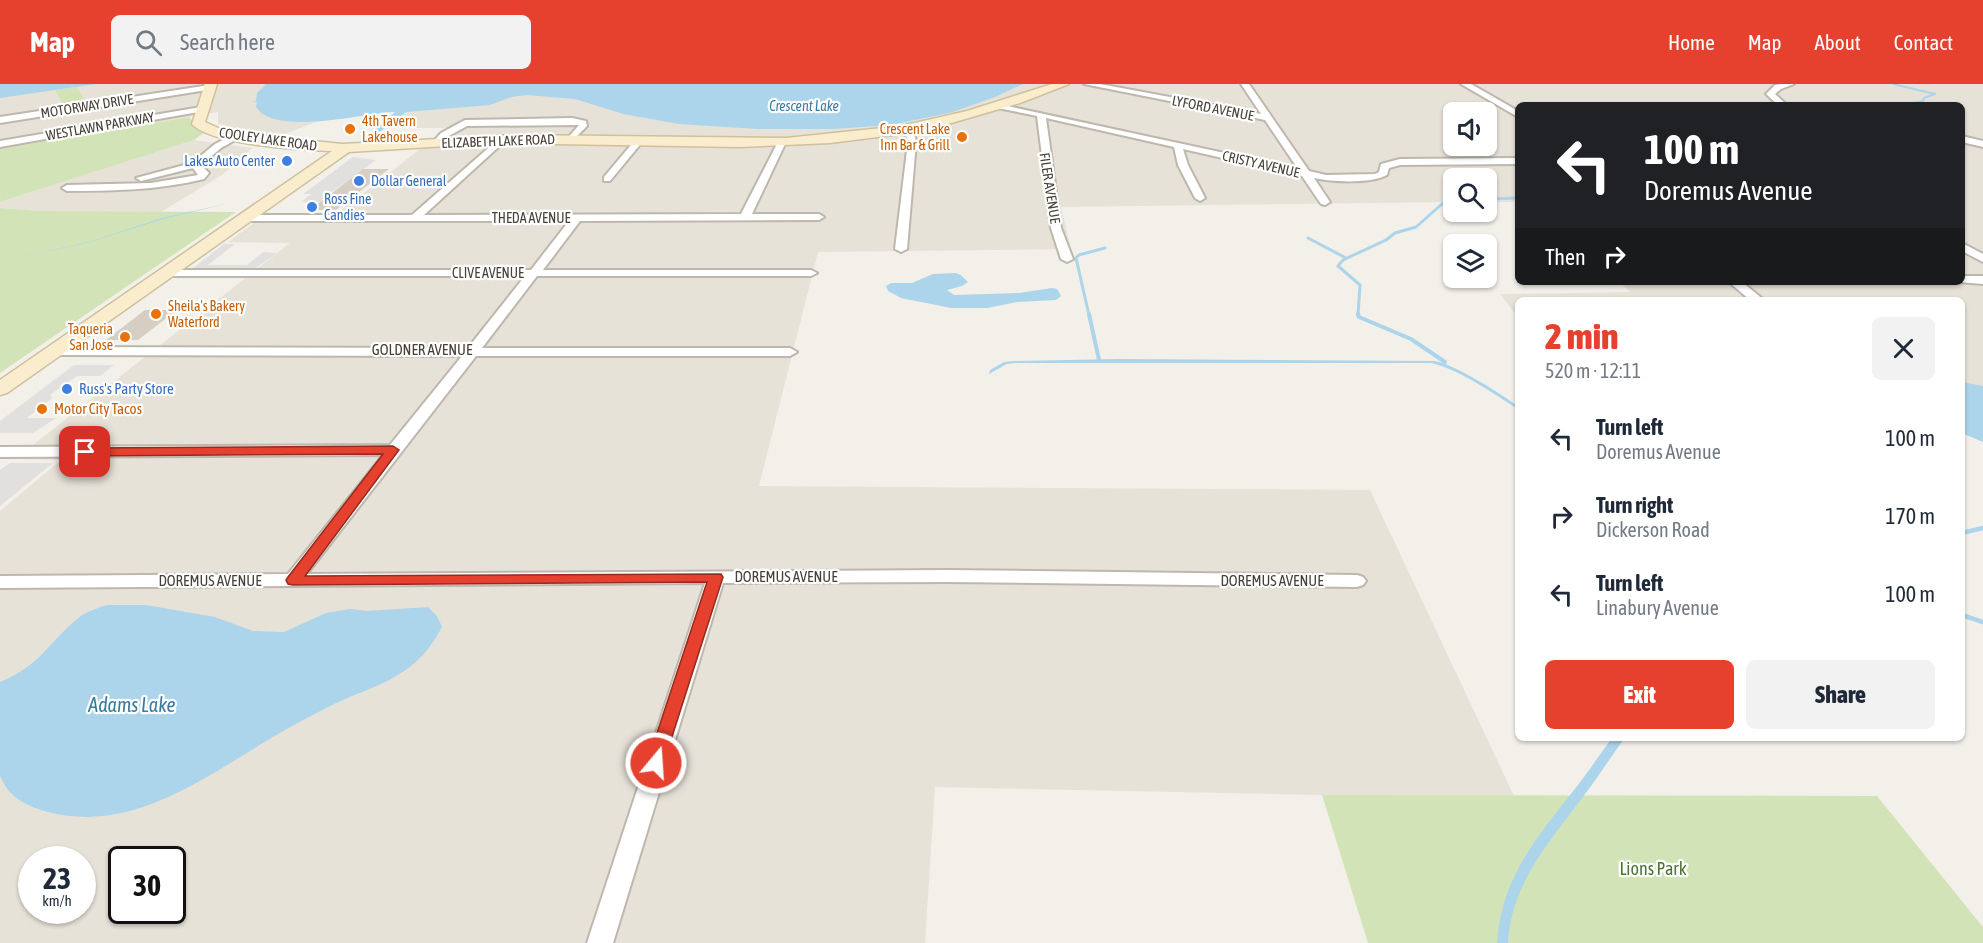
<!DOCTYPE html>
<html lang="en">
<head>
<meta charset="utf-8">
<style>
	:root { --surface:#fff; --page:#f2f2f3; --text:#1f2937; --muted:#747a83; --accent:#e6412e }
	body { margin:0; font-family:"Asap Condensed",sans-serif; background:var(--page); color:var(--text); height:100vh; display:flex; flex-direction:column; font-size:22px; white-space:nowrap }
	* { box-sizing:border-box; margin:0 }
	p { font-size:20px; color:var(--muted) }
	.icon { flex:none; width:33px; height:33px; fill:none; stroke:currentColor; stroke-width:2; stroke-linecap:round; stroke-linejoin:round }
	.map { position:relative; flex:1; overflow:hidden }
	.side { position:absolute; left:1515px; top:213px; width:450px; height:444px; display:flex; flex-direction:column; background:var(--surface); border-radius:9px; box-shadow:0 2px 4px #0004 }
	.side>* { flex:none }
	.banner { position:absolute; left:1515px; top:18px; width:450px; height:183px; border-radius:9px; box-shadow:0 2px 4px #0004; background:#202124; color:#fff; overflow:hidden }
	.buttons { position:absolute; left:1443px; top:18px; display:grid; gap:12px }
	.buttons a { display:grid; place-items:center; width:54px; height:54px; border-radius:9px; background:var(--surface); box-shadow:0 2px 4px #0004; font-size:30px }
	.speed { position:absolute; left:18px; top:762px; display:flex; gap:12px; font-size:30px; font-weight:700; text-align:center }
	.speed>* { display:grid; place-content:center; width:78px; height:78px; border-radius:50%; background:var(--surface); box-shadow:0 2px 4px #0004; line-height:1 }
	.speed small { font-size:15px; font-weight:400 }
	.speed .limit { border:3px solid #111; border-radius:9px; background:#fff; color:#111 }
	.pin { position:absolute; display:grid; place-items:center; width:51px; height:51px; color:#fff; margin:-26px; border-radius:12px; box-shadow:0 3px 9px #0006 }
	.me { position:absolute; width:66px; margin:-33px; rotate:18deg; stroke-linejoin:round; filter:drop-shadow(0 0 4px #0008) }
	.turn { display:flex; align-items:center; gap:21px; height:126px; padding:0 30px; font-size:27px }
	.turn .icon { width:78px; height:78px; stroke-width:2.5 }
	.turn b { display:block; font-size:42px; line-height:51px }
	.then { display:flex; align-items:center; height:57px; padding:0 30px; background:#0003; gap:12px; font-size:22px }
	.round { display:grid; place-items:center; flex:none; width:63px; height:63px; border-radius:9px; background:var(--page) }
	.overview { display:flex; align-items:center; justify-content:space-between; height:102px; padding:0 30px }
	h1 { font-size:36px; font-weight:800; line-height:45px; color:var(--accent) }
	.primary-button { display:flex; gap:12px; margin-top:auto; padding:12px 30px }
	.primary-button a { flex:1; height:69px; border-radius:9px; background:var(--accent); color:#fff; font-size:24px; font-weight:800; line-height:69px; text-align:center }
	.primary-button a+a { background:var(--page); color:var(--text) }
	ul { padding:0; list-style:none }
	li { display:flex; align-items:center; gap:18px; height:78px; padding:0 30px }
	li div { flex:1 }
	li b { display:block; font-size:22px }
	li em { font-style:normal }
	header { display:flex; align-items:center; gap:36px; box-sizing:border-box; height:84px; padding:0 30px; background:var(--accent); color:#fff }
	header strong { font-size:28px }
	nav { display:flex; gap:33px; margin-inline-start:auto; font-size:21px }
	.search { width:420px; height:54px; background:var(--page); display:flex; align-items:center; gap:15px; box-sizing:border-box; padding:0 21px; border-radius:9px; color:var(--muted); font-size:22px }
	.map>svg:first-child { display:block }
	.residential { fill:#e7e2d8; fill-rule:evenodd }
	.green { fill:#d2e4b7 }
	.parking { fill:#e2e0de }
	.water { fill:#acd4ea }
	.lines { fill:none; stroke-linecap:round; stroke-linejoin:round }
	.stream-far3 { stroke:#acd4ea; stroke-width:2 }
	.stream-far2 { stroke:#acd4ea; stroke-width:3 }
	.stream-far1 { stroke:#acd4ea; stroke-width:4 }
	.stream { stroke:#acd4ea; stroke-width:4.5 }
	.building { fill:#d7cec3 }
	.street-casing { stroke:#beb7ad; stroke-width:4 }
	.secondary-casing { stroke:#cfc09e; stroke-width:3 }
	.street { fill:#fff; fill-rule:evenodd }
	.secondary { fill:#faedce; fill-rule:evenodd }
	.route { fill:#e6412e; stroke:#962a1e; stroke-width:1.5 }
	.food-dot { fill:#e8710a; stroke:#fff; stroke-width:2 }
	.shop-dot { fill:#3f7fe0; stroke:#fff; stroke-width:2 }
	.labels { text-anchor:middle; stroke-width:4.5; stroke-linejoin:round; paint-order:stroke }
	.far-street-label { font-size:14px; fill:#474039; stroke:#fff }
	.far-water-label { font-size:14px; font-style:italic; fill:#397aa1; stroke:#fff }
	.far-food-label { font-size:14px; fill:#c56008; stroke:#fff; text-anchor:start }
	.far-shop-label { font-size:14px; fill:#366cbe; stroke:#fff; text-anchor:start }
	.street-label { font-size:15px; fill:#474039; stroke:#fff }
	.shop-label { font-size:15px; fill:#366cbe; stroke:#fff; text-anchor:start }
	.food-label { font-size:15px; fill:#c56008; stroke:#fff; text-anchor:start }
	.near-park-label { font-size:18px; fill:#4d7431; stroke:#fff }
	.near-water-label { font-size:20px; font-style:italic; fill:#397aa1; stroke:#fff }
</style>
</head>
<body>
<header>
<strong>Map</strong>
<div class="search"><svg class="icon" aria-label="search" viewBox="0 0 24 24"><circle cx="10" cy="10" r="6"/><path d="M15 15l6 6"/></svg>Search here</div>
<nav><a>Home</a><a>Map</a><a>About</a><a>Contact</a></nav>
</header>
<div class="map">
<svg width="1983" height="859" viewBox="0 0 1983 859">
	<rect width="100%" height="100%" fill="#f3f0ea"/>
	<!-- residential -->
	<path class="residential" d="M0,0h305l35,29 -63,24 -59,-13v-12l-218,37z
		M479,0h1504v322l-21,-4v-102h-444v17l-18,-23 130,-2 -11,-10h343v-177h-444v97h-31l-1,-24h-32l-1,24 -392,5 10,42 -253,3 -59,234 611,4 144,306 -192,-1 -387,-8 -10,156h-925v-432l61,-51 -46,-1 275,-216 -62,-1 30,-22h71l118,-92h-62l20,-16zM1454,28h32v34h-32zM32,776h50v50h-50zM122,776h50v50h-50z
		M194,56l58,8 -30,27 -61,37 -121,-1 -40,-3v-6z"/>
	<!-- green -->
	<path class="green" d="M77,3l11,18 -23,3 -10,-18z
		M189,33l15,16 -10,7 -194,62v-53z
		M0,124l40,3 196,1 -236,161z
		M1322,711l555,1 106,131v16h-615z"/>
	<!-- parking -->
	<path class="parking" d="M353,73l23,3 -46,33h28l-11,9h-46l10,-8h-8z
		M224,160h11l-27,21h39l16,-13 14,1 -24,17h-57l-3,-2z
		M74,281h40l-14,11h-23l-27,19 2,3 -25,20h29l-23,15h-33v-12z
		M10,379h43l-53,43v-36z"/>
	<!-- water -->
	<path class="water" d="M0,0h96l-96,14z
		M266,0h757l-28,13 -42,15 -62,13 -58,4h-75l-79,-5 -56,-10 -48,-15 -48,-4 -16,2 -21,8 -84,7 -42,32h-5l36,-32c-32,1 -120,25 -139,-5l1,-5 -5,-1h4l1,-8z
		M230,119l-67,16 -76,24 -87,18 89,-19 73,-24z
		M956,189l5,2 7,7 -6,4 -15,4 7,5 65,-2 33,-5 5,1 4,7 -5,4 -39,2 -30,6h-36l-50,-10 -13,-7 -2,-5 5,-3h21l21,-9z
		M1118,275l317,2c21,4 64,32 83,45v3c-26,-16 -57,-39 -87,-46h-416l-8,1 -18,10 1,-4 14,-8 10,-1z
		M1962,298l21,4v56l-21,-9z
		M107,521h39l69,12 38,14 31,1 42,-19 24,-4 17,2 61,-4 9,9 5,11c-8,15 -18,29 -31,39 -22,18 -52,26 -77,38 -14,7 -27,14 -40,21 -76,41 -154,111 -246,87 -15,-4 -33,-11 -42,-25 -2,-3 -4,-8 -6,-11v-94c41,-17 47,-38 77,-63 8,-7 20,-11 30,-14z
		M1612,654h13c-14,18 -26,38 -40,56 -34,46 -74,89 -77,149h-11c4,-64 39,-105 77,-153 14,-17 25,-35 38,-52z"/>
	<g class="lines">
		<!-- stream-far3 -->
		<path class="stream-far3" d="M1893,0l42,10 -11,4 -1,3 -19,4"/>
		<!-- stream-far2 -->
		<path class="stream-far2" d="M1486,115l32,-1
			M1308,154l38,20
			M1089,231l-13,-57 3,-3 26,-7
			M1358,231l2,-30 -22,-19 5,-6 43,-20 9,-7 21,-6 26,-23 12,-4"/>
		<!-- stream-far1 -->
		<path class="stream-far1" d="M1089,230l10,46
			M1358,230l1,3 52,22 34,23"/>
		<!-- stream -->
		<path class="stream" d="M1962,449l21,-5
			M1962,531l21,7"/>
	</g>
	<!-- building -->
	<path class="building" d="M363,85h26l-53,41h-26z
		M145,226h32l-39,30h-32z"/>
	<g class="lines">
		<!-- street casing -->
		<g class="street-casing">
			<path id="street" d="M1084,0h16l161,30 -20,-30h8l60,87 17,4 49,-1 4,-2 2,-8 19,-5 118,-1v6l-118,1 -11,3 -2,7c-16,9 -55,7 -73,3l16,24 -5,3 -4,-1 -19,-28 -119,-27 5,16 17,33 -5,3 -5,-3 -17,-33 -4,-18 -128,-29 15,110 12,31 -6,3 -6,-3 -10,-31 -14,-112 -39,-8v-4l300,65 -33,-49z
				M1461,0h10l47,27v6z
				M1781,0h13l-13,5 -6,5 12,11h-9l-12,-11 9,-9z
				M210,1h3v4l-213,34v-6z
				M201,23h3v4l-204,36v-6z
				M572,34l14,3 1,5 -17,17 -4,-3 13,-15 -112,1 -20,11 -7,8 -8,-2 9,-10 24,-13z
				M903,43l11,7 2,8 -9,107 -6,3 -6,-3 13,-107 -1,-5 -8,-7z
				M234,50l4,3 -1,2 -16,9 -20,17 8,8 -5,6c-45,11 -90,12 -137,12l-5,-3 5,-3 84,-2 47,-8 -5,-7 -52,13 -5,-3 56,-15 23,-19z
				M502,52l3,1v4l-81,74 317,-1 37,-72 4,-3 4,3 -34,72h67l5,3 -5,3 -239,1 -37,49h268l6,3 -6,3h-274l-55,72h308l7,4 -7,4h-314l-169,218 641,-4 409,5 6,2 3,4 -3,4 -6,2 -409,-5 -225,1 -110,360h-26l118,-360 -705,5v-12l288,-2 95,-119 -383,2v-10l390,-2 72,-89 -408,-1 -7,-4 7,-4 414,1 57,-72h-361l-6,-3 6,-3h367l38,-49h-325l-5,-3 5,-3h168z
				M1962,52l21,5v6l-21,-5z
				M636,55l7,2 -33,40h-6v-4z
				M1962,159l21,11v8l-21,-11z
				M1962,192h21v8l-25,-2h4z
				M1729,198h13l22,18h-14z"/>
		</g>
		<!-- secondary casing -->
		<g class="secondary-casing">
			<path id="secondary" d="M205,0h12l-12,38 20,9 21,3 96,10 175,-9 269,3 115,-12 66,-15 85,-27h17l-49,19 -72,21 -47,10 -71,9 -89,4 -245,-4 -147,9 -342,241 -7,2v-15l332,-229c-30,-1 -121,-6 -140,-27z"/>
		</g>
		<!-- street -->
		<use href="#street" class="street"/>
		<!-- secondary -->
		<use href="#secondary" class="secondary"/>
	</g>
	<!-- route -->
	<path class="route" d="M393,362l6,4 -94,126 416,-2 2,3 -61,191 -6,2 -7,-2 -2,-5 60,-181 -414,3 -5,-1 -2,-4 2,-3 95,-123 -298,2 -7,-4 7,-4z"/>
	<!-- markers -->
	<g class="food-dot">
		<circle cx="350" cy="45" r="6"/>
		<circle cx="962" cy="53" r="6"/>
		<circle cx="156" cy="230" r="6"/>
		<circle cx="125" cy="253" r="6"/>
		<circle cx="42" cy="325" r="6"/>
	</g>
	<g class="shop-dot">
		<circle cx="287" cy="77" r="6"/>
		<circle cx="359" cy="97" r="6"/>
		<circle cx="312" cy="123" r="6"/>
		<circle cx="67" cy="305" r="6"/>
	</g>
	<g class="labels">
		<!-- far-street labels -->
		<g class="far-street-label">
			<text transform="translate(87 22) rotate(-9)" y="5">MOTORWAY DRIVE</text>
			<text transform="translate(1213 24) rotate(11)" y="5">LYFORD AVENUE</text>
			<text transform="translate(100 42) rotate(-10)" y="5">WESTLAWN PARKWAY</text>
			<text transform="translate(268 55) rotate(8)" y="5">COOLEY LAKE ROAD</text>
			<text transform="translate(498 57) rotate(-2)" y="5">ELIZABETH LAKE ROAD</text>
			<text transform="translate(1261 80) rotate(13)" y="5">CRISTY AVENUE</text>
			<text transform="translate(1050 104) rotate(81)" y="5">FILER AVENUE</text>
			<text x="531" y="139">THEDA AVENUE</text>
			<text x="488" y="194">CLIVE AVENUE</text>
		</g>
		<!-- far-water labels -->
		<g class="far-water-label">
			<text x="804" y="27">Crescent Lake</text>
		</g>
		<!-- far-food labels -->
		<g class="far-food-label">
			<text x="362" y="42">4th Tavern<tspan x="362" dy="16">Lakehouse</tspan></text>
			<text x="950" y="50" text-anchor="end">Crescent Lake<tspan x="950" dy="16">Inn Bar &amp; Grill</tspan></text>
			<text x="168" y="227">Sheila's Bakery<tspan x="168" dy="16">Waterford</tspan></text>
			<text x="113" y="250" text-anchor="end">Taqueria<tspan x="113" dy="16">San Jose</tspan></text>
		</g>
		<!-- far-shop labels -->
		<g class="far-shop-label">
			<text x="275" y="82" text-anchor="end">Lakes Auto Center</text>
			<text x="371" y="102">Dollar General</text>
			<text x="324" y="120">Ross Fine<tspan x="324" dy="16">Candies</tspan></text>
		</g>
		<!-- street labels -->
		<g class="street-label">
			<text x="422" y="271">GOLDNER AVENUE</text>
			<text x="786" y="498">DOREMUS AVENUE</text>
			<text x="210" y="502">DOREMUS AVENUE</text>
			<text x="1272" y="502">DOREMUS AVENUE</text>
		</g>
		<!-- shop labels -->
		<g class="shop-label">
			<text x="79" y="310">Russ's Party Store</text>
		</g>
		<!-- food labels -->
		<g class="food-label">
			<text x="54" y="330">Motor City Tacos</text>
		</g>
		<!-- near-park labels -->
		<g class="near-park-label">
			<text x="1653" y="791">Lions Park</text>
		</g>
		<!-- near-water labels -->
		<g class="near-water-label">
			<text x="132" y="628">Adams Lake</text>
		</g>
	</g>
</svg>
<div class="buttons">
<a><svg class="icon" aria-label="sound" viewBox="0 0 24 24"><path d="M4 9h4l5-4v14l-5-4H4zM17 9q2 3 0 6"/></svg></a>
<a><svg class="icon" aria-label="search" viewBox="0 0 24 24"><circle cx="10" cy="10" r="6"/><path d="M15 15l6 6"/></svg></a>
<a><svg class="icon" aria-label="layers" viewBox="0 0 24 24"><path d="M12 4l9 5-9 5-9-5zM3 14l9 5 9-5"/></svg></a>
</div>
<div class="speed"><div>23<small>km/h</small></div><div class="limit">30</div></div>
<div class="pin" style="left:85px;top:368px;background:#d93025"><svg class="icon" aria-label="arrive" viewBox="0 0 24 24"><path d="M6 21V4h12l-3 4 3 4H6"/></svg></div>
<svg class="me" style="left:656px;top:679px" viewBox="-20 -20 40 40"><circle r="17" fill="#e6412e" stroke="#fff" stroke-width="3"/><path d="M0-11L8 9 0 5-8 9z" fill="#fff"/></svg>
<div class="banner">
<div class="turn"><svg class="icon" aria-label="left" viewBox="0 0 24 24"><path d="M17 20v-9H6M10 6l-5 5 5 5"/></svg><div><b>100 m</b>Doremus Avenue</div></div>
<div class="then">Then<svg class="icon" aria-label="right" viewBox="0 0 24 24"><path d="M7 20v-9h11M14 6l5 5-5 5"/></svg></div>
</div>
<section class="side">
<div class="overview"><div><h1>2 min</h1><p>520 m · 12:11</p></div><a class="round"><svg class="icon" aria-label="close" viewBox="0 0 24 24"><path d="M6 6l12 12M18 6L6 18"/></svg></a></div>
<ul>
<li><svg class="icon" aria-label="left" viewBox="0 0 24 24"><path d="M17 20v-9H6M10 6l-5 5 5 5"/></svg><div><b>Turn left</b><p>Doremus Avenue</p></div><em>100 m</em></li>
<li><svg class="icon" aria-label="right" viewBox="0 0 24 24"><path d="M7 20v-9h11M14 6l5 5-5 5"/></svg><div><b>Turn right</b><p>Dickerson Road</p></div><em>170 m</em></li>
<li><svg class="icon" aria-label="left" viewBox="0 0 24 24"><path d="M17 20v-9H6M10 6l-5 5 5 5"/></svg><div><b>Turn left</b><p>Linabury Avenue</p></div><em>100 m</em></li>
</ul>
<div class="primary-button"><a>Exit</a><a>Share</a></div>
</section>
</div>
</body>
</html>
